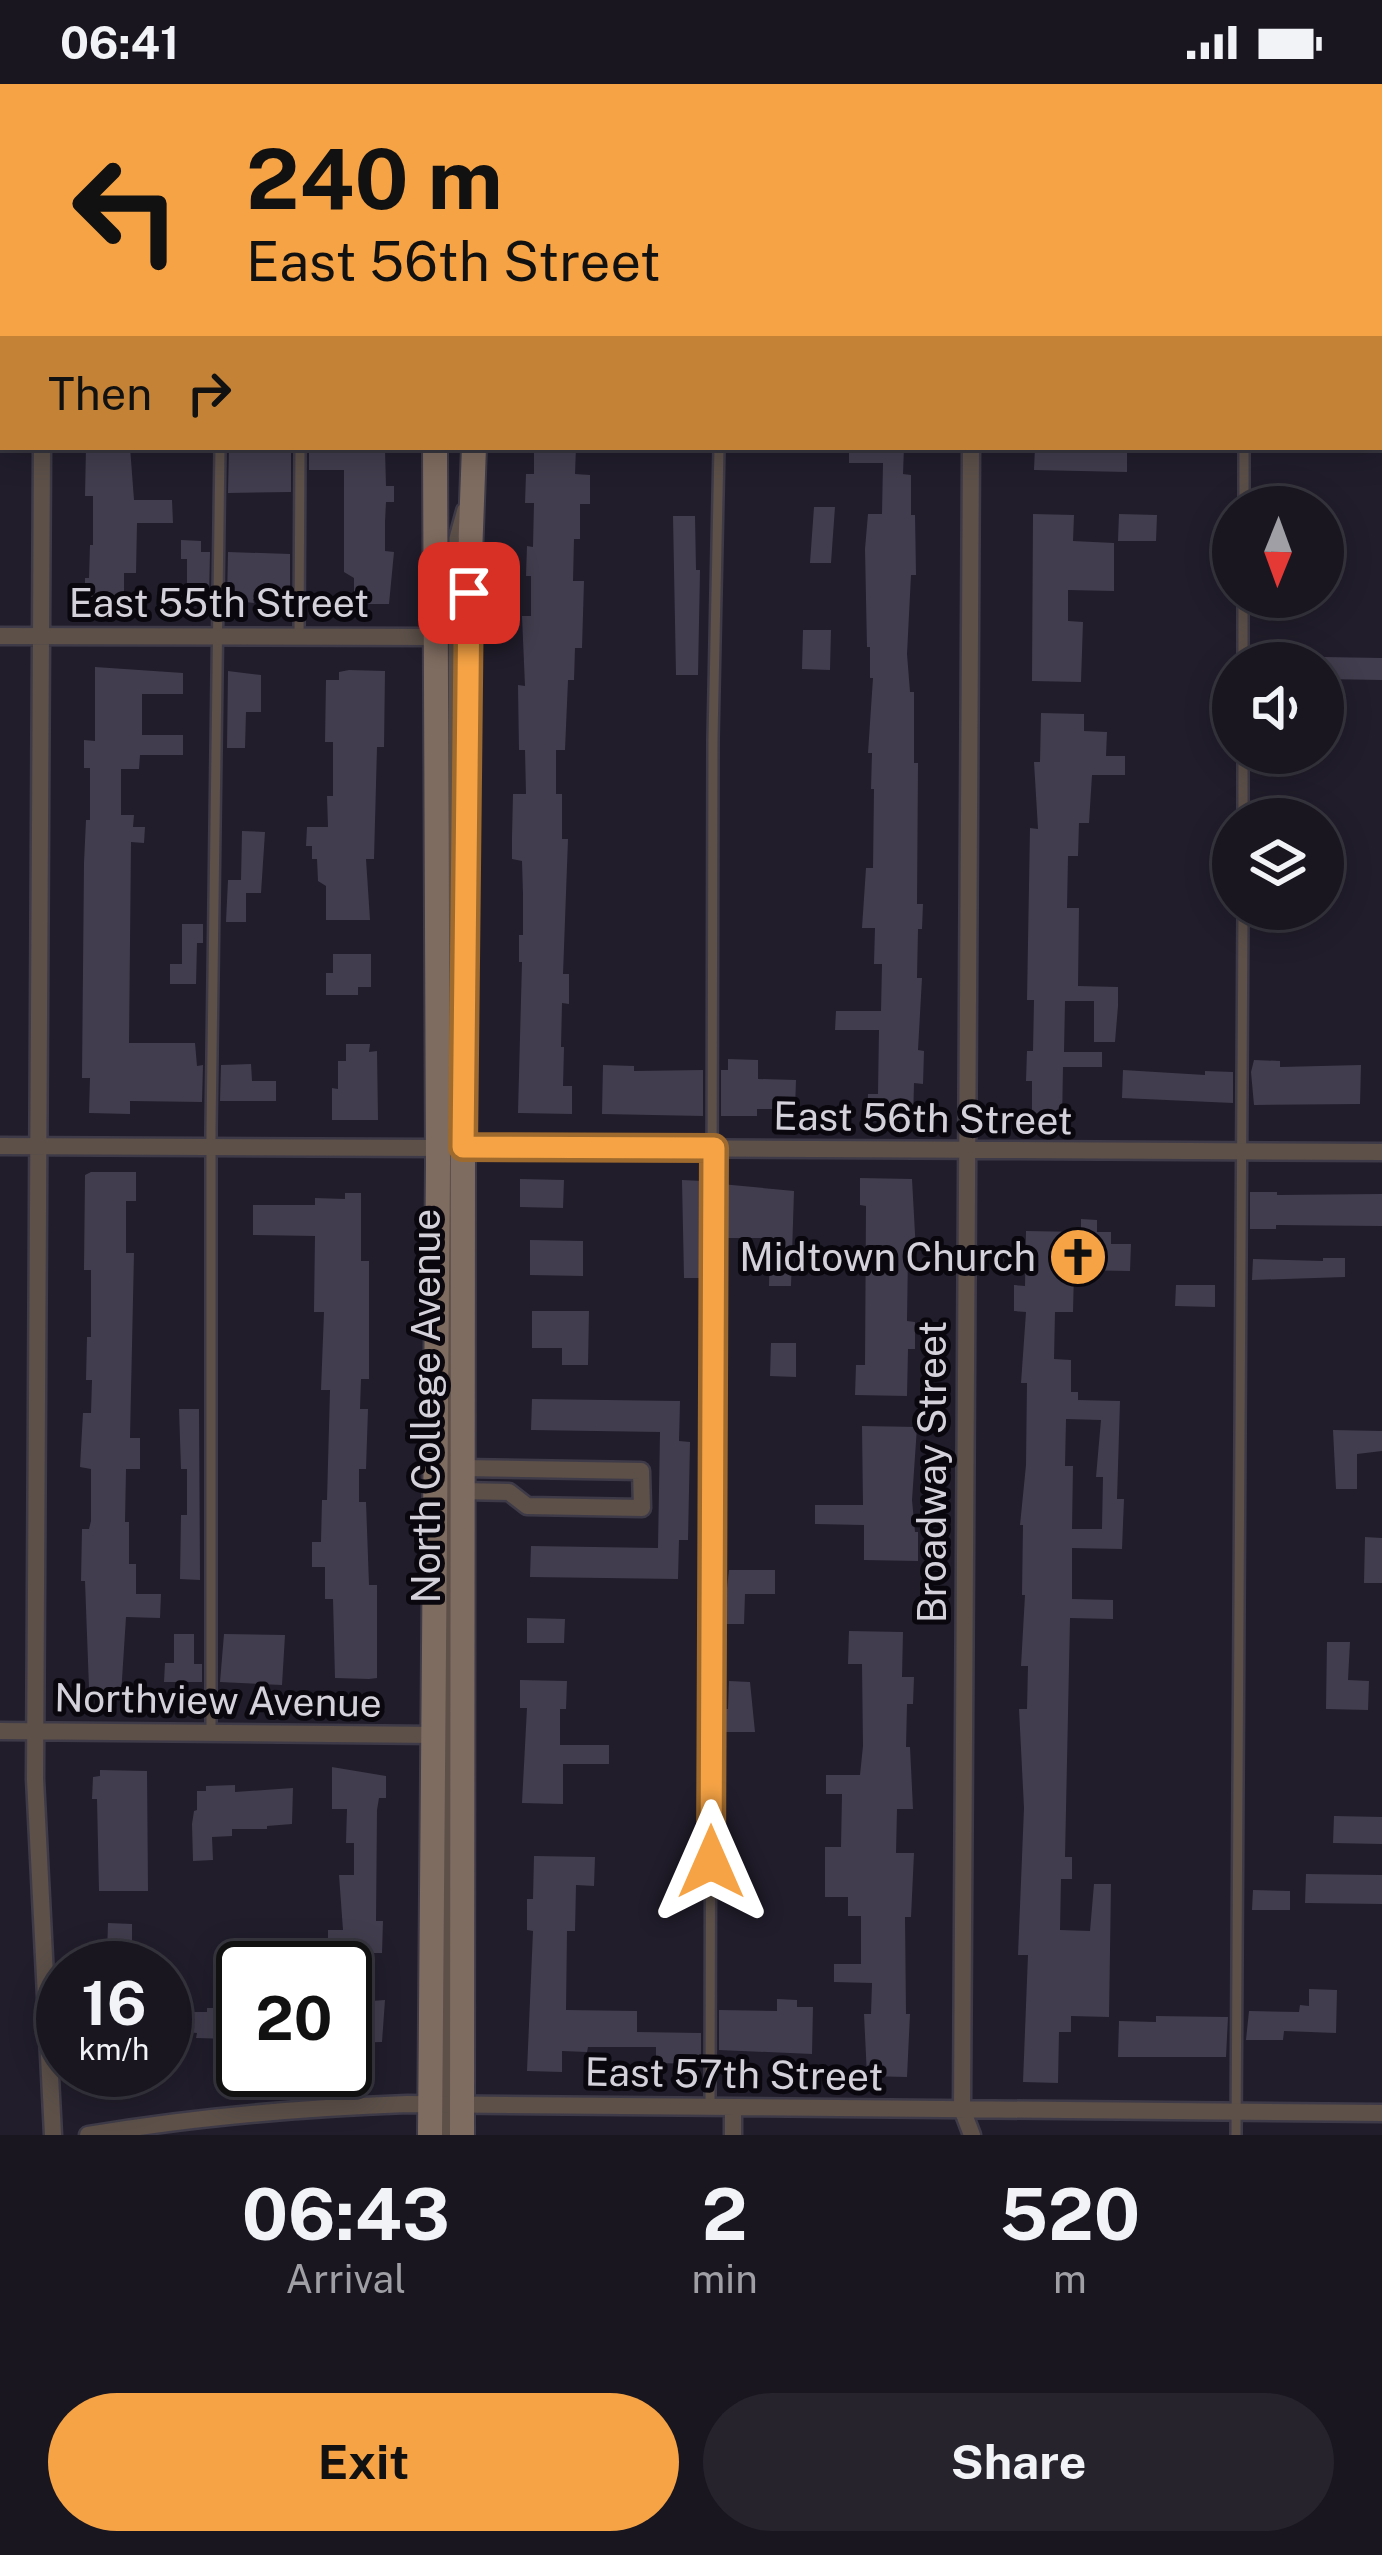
<!DOCTYPE html>
<html lang="en">
<head>
<meta charset="utf-8">
<style>
	:root { --surface:#191620; --page:#26232d; --text:#f1f3f6; --muted:#9f9fa5; --line:#37353e; --accent:#f5a345 }
	body { margin:0; font-family:"Public Sans",sans-serif; background:var(--page); color:var(--text); height:100vh; display:flex; flex-direction:column; font-size:45px; white-space:nowrap }
	* { box-sizing:border-box; margin:0 }
	p { font-size:39px; color:var(--muted) }
	.icon { flex:none; width:66px; height:66px; fill:none; stroke:currentColor; stroke-width:2; stroke-linecap:round; stroke-linejoin:round }
	.map { position:relative; height:2051px; overflow:hidden }
	.panel { display:flex; flex-direction:column; background:var(--surface); flex:1 }
	.panel>* { flex:none }
	.banner { position:absolute; left:0px; top:0px; width:1383px; height:366px; box-shadow:0 6px 30px #0003,0 0 0 3px var(--line); background:#f5a345; color:#111; overflow:hidden }
	.needle { width:78px; rotate:181deg }
	.controls { position:absolute; left:1212px; top:402px; display:grid; gap:24px }
	.controls a { display:grid; place-items:center; width:132px; height:132px; border-radius:50%; background:var(--surface); box-shadow:0 6px 30px #0003,0 0 0 3px var(--line); font-size:60px }
	.speed { position:absolute; left:36px; top:1857px; display:flex; gap:24px; font-size:60px; font-weight:700; text-align:center }
	.speed>* { display:grid; place-content:center; width:156px; height:156px; border-radius:50%; background:var(--surface); box-shadow:0 6px 30px #0003,0 0 0 3px var(--line); line-height:1 }
	.speed small { font-size:30px; font-weight:400 }
	.speed .limit { border:6px solid #111; border-radius:18px; background:#fff; color:#111 }
	.pin { position:absolute; display:grid; place-items:center; width:102px; height:102px; color:#fff; margin:-51px; border-radius:24px; box-shadow:0 6px 18px #0006 }
	.me { position:absolute; width:132px; margin:-66px; rotate:0deg; stroke-linejoin:round; filter:drop-shadow(0 0 9px #0008) }
	.turn { display:flex; align-items:center; gap:42px; height:252px; padding:0 48px; font-size:54px }
	.turn .icon { width:156px; height:156px; stroke-width:2.5 }
	.turn b { display:block; font-size:84px; line-height:102px }
	.then { display:flex; align-items:center; height:114px; padding:0 48px; background:#0003; gap:24px; font-size:45px }
	.eta { display:flex; justify-content:space-evenly; align-items:center; height:204px; text-align:center }
	.eta b { font-size:72px; font-weight:700; line-height:84px }
	.cta { display:flex; gap:24px; margin-top:auto; padding:24px 48px }
	.cta a { flex:1; height:138px; border-radius:72px; background:var(--accent); color:#111; font-size:48px; font-weight:700; line-height:138px; text-align:center }
	.cta a+a { background:var(--page); color:var(--text) }
	.status { display:flex; justify-content:space-between; align-items:center; height:84px; padding:0 60px; background:var(--surface); direction:ltr }
	.status svg { height:33px; fill:currentColor }
	.map>svg:first-child { display:block }
	.building { fill:#423d4e; fill-rule:evenodd }
	.lines { fill:none; stroke-linecap:round; stroke-linejoin:round }
	.lane-casing { stroke:#3e3a47; stroke-width:14 }
	.street-casing { stroke:#3e3a47; stroke-width:21 }
	.secondary-casing { stroke:#3e3a47; stroke-width:28 }
	.lane { stroke:#5c5049; stroke-width:9 }
	.street { stroke:#5c5049; stroke-width:16 }
	.secondary { stroke:#7f6c60; stroke-width:24 }
	.route-casing { stroke:#9f6a2d; stroke-width:30 }
	.route { stroke:#f5a345; stroke-width:21 }
	.labels { text-anchor:middle; stroke-width:10; stroke-linejoin:round; paint-order:stroke }
	.street-label { font-size:39px; fill:#d4d1db; stroke:#0a080e }
	.poi-label { font-size:39px; fill:#d4d1db; stroke:#0a080e; text-anchor:end }
</style>
</head>
<body>
<div class="status"><b>06:41</b><svg viewBox="0 0 49 12"><path d="M0 12V9h3v3zM5 12V6h3v6zM10 12V3h3v9zM15 12V0h3v12zM26 1h20v11H26zM47 4h2v5h-2z"/></svg></div>
<div class="map">
<svg width="1382" height="2051" viewBox="0 0 1382 2051">
	<rect width="100%" height="100%" fill="#211d2b"/>
	<!-- building -->
	<path class="building" d="M86,363h44l4,53h38l1,23h-36l-1,50h-12v31l-39,1v-27h4l1,-33h3v-49h-8z
		M229,363h62v45l-63,1z
		M349,363l36,3 1,36h8v16h-8l-1,20v29l9,1 -5,52h-35v-26l-10,-6v-102h-35v-19l40,1z
		M534,363h42l-1,27 15,1v29h-10v35h-6l-1,42h11l-2,67h-7l-1,32h-6l-3,70h-9v44h6v45h6l-5,135h6v30l-7,-1 -1,44h3l-1,39h9v28l-54,-1 4,-151h-3v-27h4v-41l-1,-33 -10,-2v-22l1,-43h13l-1,-44h-6l-1,-65 7,1 -3,-70h9v-40h-5l1,-30 6,1 1,-44h-9l1,-29h8z
		M849,363h55l-1,27 8,1v40h4l1,60h-5l-4,79 3,38h4v71h4l-1,141h6l-1,25h-4l-1,49h5l-4,72 6,1 -1,33 -9,-1 -1,39 -46,-1 1,-27h10l1,-64h-44l1,-19h45l1,-47h-8l1,-36h-13l4,-60h7l1,-79h-3l1,-36h-4l5,-75h-3v-31h-3l-2,-98 3,-35h14l1,-51h-34z
		M1035,363h47v6h45v19l-93,-2z
		M814,423h21l-4,56h-21z
		M1033,430l41,1 -1,26 41,2v48l-46,-1v31l15,1 -2,60 -49,-1z
		M1119,430l38,1 -1,26h-38z
		M673,432h22l1,54h4l-2,105h-22z
		M181,456l20,1v11h9l-1,47h-22v-40h-6z
		M228,468l62,2v42h-8v3h-29l1,4 -27,-3z
		M803,546h28l-1,40 -28,-1z
		M1323,573l59,1v22l-59,-1z
		M95,583l88,6v21h-41v41h41v20h-43l-1,14h-18v46h13l-1,12h12l-1,16 -13,-1 -2,201h66l2,23 6,-1 -1,37 -72,-1v13l-41,-1 1,-35h-8l2,-215 2,-43h4v-52h-6v-28l11,1z
		M349,586l36,1 -1,76h-7l-3,112h-8l4,61h-44v-34l-8,-5 -1,-22h-5v-13h-6l1,-19h21l-1,-31h6v-54h-8l1,-62h13v-8z
		M228,587l33,4v37h-15l-1,36h-18z
		M1041,629l43,1v17l23,1 -1,24h19v19h-33l-3,48h-10l-1,33h-10l-1,52h12l-1,78 40,1v19l-3,36h-21v-41h-29l-1,51h38v15h-39l-1,55h-30v-41h-6l1,-30h6l1,-51h-7l3,-172 8,1 -4,-67h6z
		M242,747l23,1 -4,61h-15v29h-20l2,-42h13z
		M182,840h21v19h-6l-1,41h-26v-20h12z
		M333,870h38v33h-13v8h-32v-22h7z
		M346,960h24l-1,8 8,-1 1,69h-46v-32l6,1v-28h8z
		M728,975l30,1v19l38,1 -1,29h-38v7h-36v-46h7z
		M1254,976l26,1v6l81,-2 -1,39 -106,1 -3,-33z
		M251,980l1,17h24v20h-56l1,-36z
		M603,981l31,1v5l69,-1v46l-101,-2z
		M1123,986l82,5v-4l28,1v31l-111,-5z
		M91,1088h45v29h-10v52h8l-4,185h10v31h-14l-1,53h4v42h7v30h25l-1,24 -34,-1 -5,78 -25,-1v-6h-7l-4,-107h-4l1,-52h7l2,-8v-52l-11,-2 3,-54h8l1,-33h-6l1,-43h4v-67h-7l1,-95z
		M860,1094l52,1 4,73h-8l-1,69 8,1v27h-7l-1,47 -52,-1 1,-30h9l1,-159 -6,-1z
		M520,1095l44,1 -1,28 -43,-1z
		M682,1096l21,1v97h-19z
		M721,1100l73,7 -3,95h-22l1,-41h-6v-7h-43z
		M1250,1108h27v3l105,-1v32l-106,-1v4h-26z
		M345,1109h16v68h8v118h-8l-1,30h8l-2,60h-7v33h7l3,83h8v93l-8,1 -34,-1 -2,-79h-8v-32h-13v-25h9l1,-42h5l3,-110h-9l3,-78h-10l1,-76 -62,-1v-30h62v-7l30,1z
		M1081,1135l16,1v12h14v12h20l-1,27 -56,-1 -1,42h-18l-1,47 17,1v32h7v8l42,1 -3,98h7l-2,50 -50,-1v51l41,1v19l-43,-1 -5,239h7v22h-11l-1,51 30,1 4,-47h17l-2,133 -38,-1v16h-12l-1,51 -35,-1 5,-127h-10l6,-147 -5,-99h8l1,-43h-7l4,-71h-3l1,-70h-3l6,-60 1,-82h-6l5,-71 -12,-1v-26l11,1 1,-55 55,1zM1066,1335l35,1 -5,57h7l-1,52h-30l1,-63h-8z
		M530,1156l53,1v35l-53,-1z
		M1323,1174h22v19l-93,3 1,-21 70,2z
		M1176,1201h39v22l-40,-1z
		M532,1227h57l-1,54h-26v-17h-30z
		M771,1259h25v34l-26,-1z
		M532,1315l148,2 -1,40 11,1 -2,98h-9l-1,39 -148,-2 1,-31 127,2 2,-116 -129,-2z
		M179,1325h20l1,171 -20,-1 1,-64h6v-46h-6z
		M862,1342l55,1 -5,73 3,32h3v29l-54,-1v-35l-49,-1v-19h48z
		M1333,1346l49,1v20l-25,3v35h-21z
		M1365,1453l17,1v45h-18z
		M729,1486h46v24h-30l-1,30h-21z
		M527,1534l38,1 -1,24h-37z
		M849,1547l54,1 -1,45h12l-1,27h-6l-1,43h4l3,62h-16l-1,44h18l-3,64h-6l1,97h4l-3,63 -40,-1 -3,-62h7l1,-31 -38,-1v-18h27v-48h-13v-19h-23v-50h16l1,-53h-16v-19h34l3,-29 -1,-82h-14z
		M174,1550h20v30h8v18h-38l1,-19h9z
		M224,1550l61,1 -3,50 -62,-3z
		M1327,1558h23l-2,38 21,1 -1,29 -42,-1z
		M520,1596l47,1 -1,28h-6v36h49v19h-46v40l-41,-1 5,-95h-7z
		M729,1597l21,1 5,50h-35v-23h8z
		M332,1683l54,9v22h-7l-2,12 -1,111h7l-1,32h-33l-6,-6h-15v-17h15l-4,-55h15v-32h-8l1,-34h-15z
		M100,1686l47,1 1,120h-49l-2,-92h-5l1,-22 7,-1z
		M235,1701v7l58,-4 -1,36 -25,2v3h-35v7l-20,1 1,23 -20,1 -1,-37 2,-13 3,-1v-19h9v-5z
		M1334,1732l48,1v27l-49,-1z
		M534,1772l61,1 -1,29 -18,-1 -1,46h-8l-1,79 71,1v21l64,1v31l-45,-1v-16h-68l-1,5 -25,-1v21l-35,-1 6,-140 -6,-1v-31h6z
		M1306,1790l76,1v29l-77,-1z
		M1253,1806l37,1v19h-38z
		M108,1839l24,1v29h-25z
		M223,1895h15v41l-6,-1 -1,20 -35,-1 1,-5 -32,-2v-19h42v-4h10z
		M1309,1905l28,1 -1,43 -52,-2 -1,9h-37l3,-29 50,1 1,-7 9,1z
		M777,1915l20,1v7h16l-1,47 -93,-4v-40l58,1z
		M385,1916l-3,42 -37,1v-36l11,-1v-4z
		M1156,1932l72,1 -2,40h-108l1,-36 37,1z"/>
	<g class="lines">
		<!-- lane casing -->
		<g class="lane-casing">
			<path id="lane" d="M458,3v-3
				M623,3v-3
				M964,3v-3
				M1336,3v-3
				M1244,423v-60
				M299,553l1,-190
				M1243,579v-66
				M1243,735v-66
				M451,1032l3,-578 8,-29
				M211,1648v-602l9,-683
				M710,2023l3,-1368 6,-292
				M446,2051l5,-979
				M1236,2051l7,-1226"/>
		</g>
		<!-- street casing -->
		<g class="street-casing">
			<path id="street" d="M777,3v-3
				M1148,3v-3
				M1380,47h2
				M42,363l-7,1332 18,356
				M971,363l-9,1662 10,26
				M0,552l438,1
				M0,1062l438,2
				M463,1063l919,5
				M461,1407l48,1 18,14 115,2 -1,-37 -179,-3
				M0,1647l435,4
				M88,2051c106,-18 211,-27 319,-31l975,9
				M733,2051v-28"/>
		</g>
		<!-- secondary casing -->
		<g class="secondary-casing">
			<path id="secondary" d="M472,0v3
				M439,3v-3
				M0,48h3
				M430,2051l8,-972 -3,-716
				M462,2051l1,-988 4,-510 7,-190"/>
		</g>
		<!-- lane -->
		<use href="#lane" class="lane"/>
		<!-- street -->
		<use href="#street" class="street"/>
		<!-- secondary -->
		<use href="#secondary" class="secondary"/>
	</g>
	<g class="lines">
		<!-- route casing -->
		<g class="route-casing">
			<path id="route" d="M469,509l-6,554 251,1 -3,714"/>
		</g>
		<!-- route -->
		<use href="#route" class="route"/>
	</g>
	<!-- icons -->
	<defs>
		<g id="church-disc" transform="scale(3)"><circle r="9.5" fill="#f5a345" stroke="#0a080e"/><path d="M-1.2-6h2.4v3.5h3.3v2.4h-3.3V6h-2.4V-.1h-3.3v-2.4h3.3Z" fill="#111"/></g>
	</defs>
	<g fill-rule="evenodd">
		<use href="#church-disc" x="1078" y="1173"/>
	</g>
	<g class="labels">
		<!-- street labels -->
		<g class="street-label">
			<text x="219" y="533">East 55th Street</text>
			<text transform="translate(923 1034) rotate(1)" y="14">East 56th Street</text>
			<text transform="translate(426 1322) rotate(-90)" y="14">North College Avenue</text>
			<text transform="translate(932 1388) rotate(-90)" y="14">Broadway Street</text>
			<text transform="translate(218 1616) rotate(1)" y="14">Northview Avenue</text>
			<text transform="translate(734 1990) rotate(1)" y="14">East 57th Street</text>
		</g>
		<!-- poi labels -->
		<g class="poi-label">
			<text x="1036" y="1187">Midtown Church</text>
		</g>
	</g>
</svg>
<div class="controls">
<a><svg class="needle" viewBox="-14 -14 28 28"><path d="M0-13l5 13h-10z" fill="#e53935"/><path d="M0 13l5-13h-10z" fill="#9f9fa5"/></svg></a>
<a><svg class="icon" aria-label="sound" viewBox="0 0 24 24"><path d="M4 9h4l5-4v14l-5-4H4zM17 9q2 3 0 6"/></svg></a>
<a><svg class="icon" aria-label="layers" viewBox="0 0 24 24"><path d="M12 4l9 5-9 5-9-5zM3 14l9 5 9-5"/></svg></a>
</div>
<div class="speed"><div>16<small>km/h</small></div><div class="limit">20</div></div>
<div class="pin" style="left:469px;top:509px;background:#d93025"><svg class="icon" aria-label="arrive" viewBox="0 0 24 24"><path d="M6 21V4h12l-3 4 3 4H6"/></svg></div>
<svg class="me" style="left:711px;top:1778px" viewBox="-20 -20 40 40"><path d="M0-17L14 15 0 8-14 15z" fill="#f5a345" stroke="#fff" stroke-width="4"/></svg>
<div class="banner">
<div class="turn"><svg class="icon" aria-label="left" viewBox="0 0 24 24"><path d="M17 20v-9H6M10 6l-5 5 5 5"/></svg><div><b>240 m</b>East 56th Street</div></div>
<div class="then">Then<svg class="icon" aria-label="right" viewBox="0 0 24 24"><path d="M7 20v-9h11M14 6l5 5-5 5"/></svg></div>
</div>
</div>
<section class="panel">
<div class="eta">
<div><b>06:43</b><p>Arrival</p></div>
<div><b>2</b><p>min</p></div>
<div><b>520</b><p>m</p></div>
</div>
<div class="cta"><a>Exit</a><a>Share</a></div>
</section>
</body>
</html>
